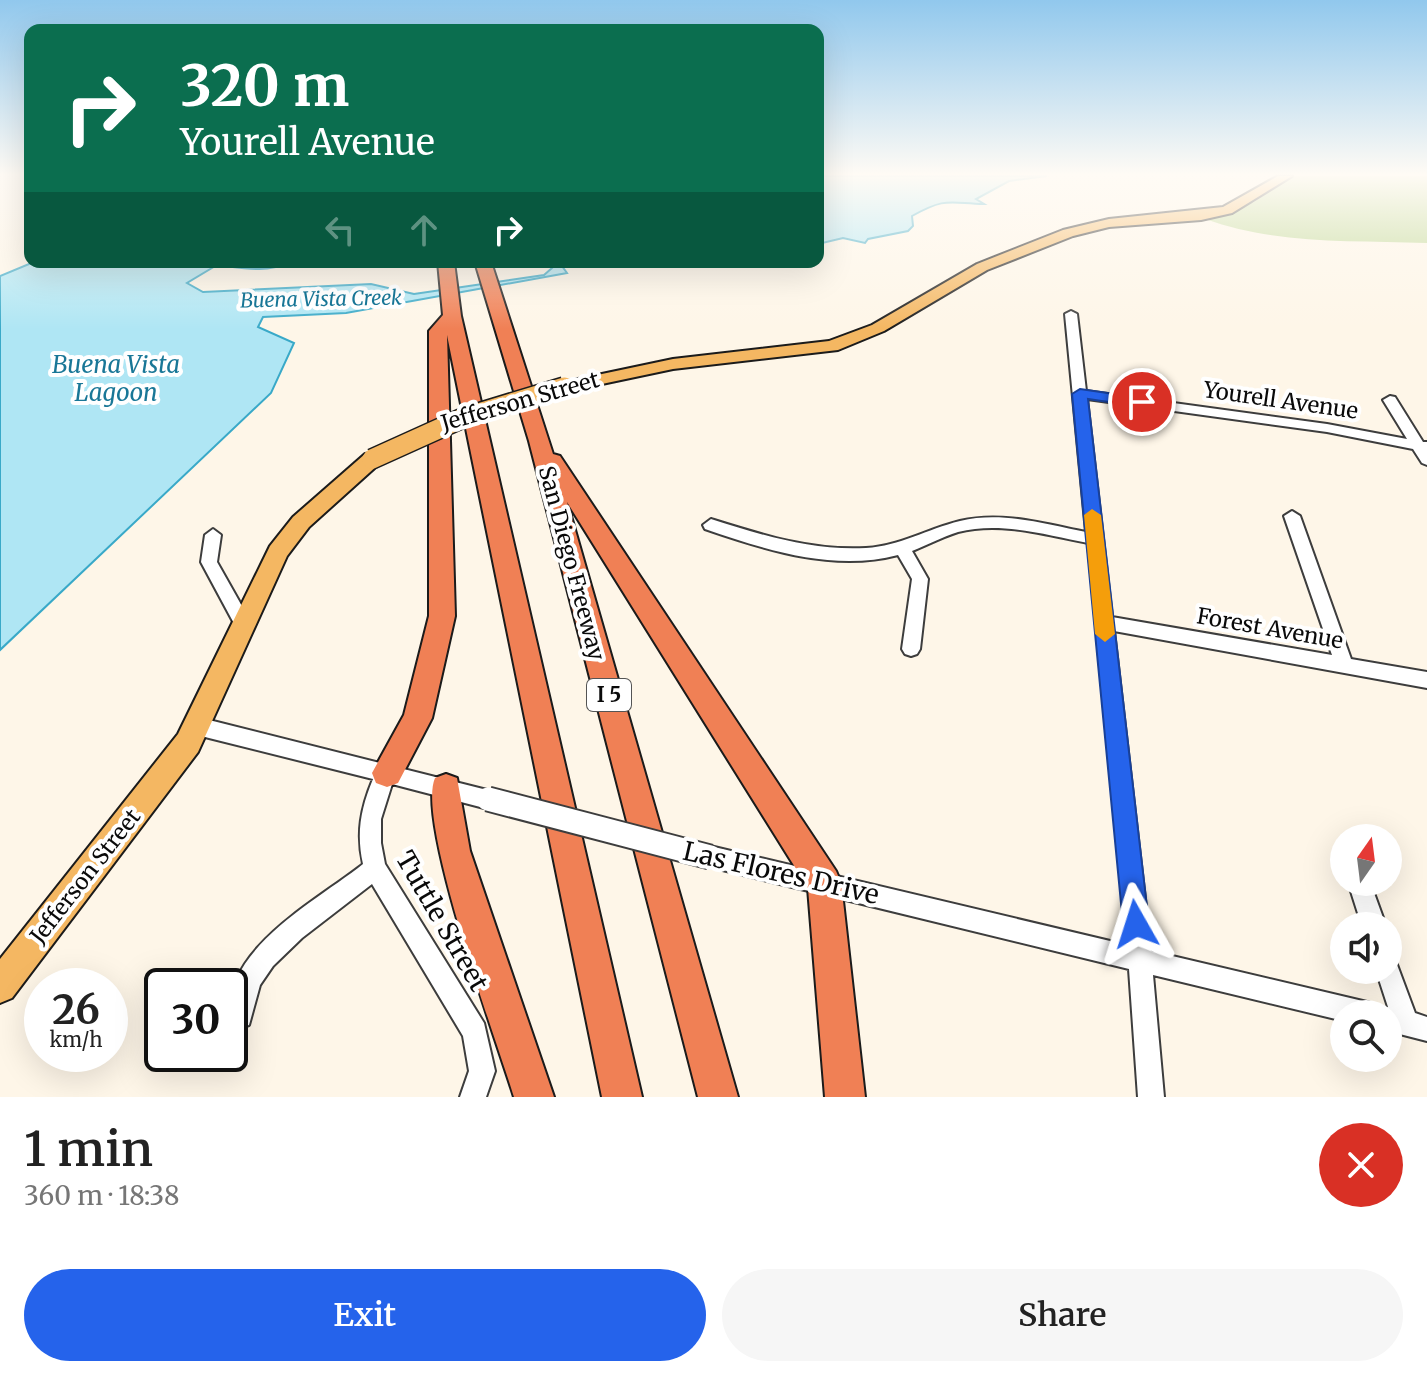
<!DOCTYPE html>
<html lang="en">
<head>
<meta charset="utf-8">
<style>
	:root { --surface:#fff; --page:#f6f6f6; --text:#222; --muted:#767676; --accent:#2563eb }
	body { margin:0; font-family:Merriweather,serif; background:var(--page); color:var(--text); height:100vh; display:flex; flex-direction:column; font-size:30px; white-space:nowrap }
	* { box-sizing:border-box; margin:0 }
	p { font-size:26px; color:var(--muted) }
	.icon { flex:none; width:44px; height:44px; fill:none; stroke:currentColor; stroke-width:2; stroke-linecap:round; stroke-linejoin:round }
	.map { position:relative; height:1097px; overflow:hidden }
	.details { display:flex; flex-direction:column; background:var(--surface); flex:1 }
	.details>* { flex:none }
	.hud { position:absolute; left:24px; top:24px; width:800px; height:244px; border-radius:16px; box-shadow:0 8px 32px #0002; background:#0b6e4f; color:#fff; overflow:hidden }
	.needle { width:52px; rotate:14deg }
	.buttons { position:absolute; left:1330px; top:824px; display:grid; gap:16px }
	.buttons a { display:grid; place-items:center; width:72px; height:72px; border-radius:50%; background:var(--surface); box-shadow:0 8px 32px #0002; font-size:40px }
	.speed { position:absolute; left:24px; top:968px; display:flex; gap:16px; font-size:40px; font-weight:700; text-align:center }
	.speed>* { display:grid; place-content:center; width:104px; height:104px; border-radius:50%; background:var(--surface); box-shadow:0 8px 32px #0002; line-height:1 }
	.speed small { font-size:20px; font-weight:400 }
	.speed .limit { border:4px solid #111; border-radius:12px; background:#fff; color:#111 }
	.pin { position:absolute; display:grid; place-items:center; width:68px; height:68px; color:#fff; margin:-34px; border:4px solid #fff; border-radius:50%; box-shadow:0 2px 8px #0007 }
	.me { position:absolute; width:88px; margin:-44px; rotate:354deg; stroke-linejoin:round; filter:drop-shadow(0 0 6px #0008) }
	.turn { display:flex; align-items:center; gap:28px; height:168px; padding:0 24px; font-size:36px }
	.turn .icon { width:104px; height:104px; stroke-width:2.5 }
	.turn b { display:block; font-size:56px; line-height:68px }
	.lanes { display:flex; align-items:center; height:76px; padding:0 24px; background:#0003; justify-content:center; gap:40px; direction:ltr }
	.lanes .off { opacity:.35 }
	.round { display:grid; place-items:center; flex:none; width:84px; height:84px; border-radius:42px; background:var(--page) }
	.headline { display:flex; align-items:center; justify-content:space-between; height:136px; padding:0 24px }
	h1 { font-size:48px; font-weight:600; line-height:60px }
	.button { display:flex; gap:16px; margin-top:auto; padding:16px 24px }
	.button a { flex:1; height:92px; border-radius:48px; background:var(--accent); color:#fff; font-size:32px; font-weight:600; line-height:92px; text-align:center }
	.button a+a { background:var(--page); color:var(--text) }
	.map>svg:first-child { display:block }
	.forest { fill:#bed794 }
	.water { fill:#afe6f4; stroke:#39a9c8; stroke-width:2 }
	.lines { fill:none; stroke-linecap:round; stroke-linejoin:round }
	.minor-casing { stroke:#3d3d3d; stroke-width:4 }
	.major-casing { stroke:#1b1b1b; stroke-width:4 }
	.highway-casing { stroke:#1b1b1b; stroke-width:4 }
	.minor { fill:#fff; fill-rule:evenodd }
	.major { fill:#f4b762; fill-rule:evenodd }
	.highway { fill:#f08055; fill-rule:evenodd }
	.minor-bridge-casing { stroke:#3d3d3d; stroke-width:27; stroke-linecap:butt }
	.major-bridge-casing { stroke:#1b1b1b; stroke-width:22; stroke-linecap:butt }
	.minor-bridge { stroke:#fff; stroke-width:23 }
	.major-bridge { stroke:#f4b762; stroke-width:19 }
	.route { fill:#2563eb; stroke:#184099; stroke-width:2 }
	.slow { fill:#f59e0b }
	.labels { text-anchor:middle; stroke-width:8; stroke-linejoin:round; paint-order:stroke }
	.far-water-label { font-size:20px; font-style:italic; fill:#197797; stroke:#fff }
	.shield { fill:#fff; stroke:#545454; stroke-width:2 }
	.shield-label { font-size:20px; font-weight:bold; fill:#0a0a0a }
	.street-label { font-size:22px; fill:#0a0a0a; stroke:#fff }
	.water-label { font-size:24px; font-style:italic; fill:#197797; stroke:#fff }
	.near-street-label { font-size:26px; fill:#0a0a0a; stroke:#fff }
</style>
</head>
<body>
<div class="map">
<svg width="1427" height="1097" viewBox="0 0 1427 1097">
	<rect width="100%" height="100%" fill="#fef6e8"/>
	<!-- forest -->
	<path class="forest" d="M1292,176h135v67c-78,-3 -148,2 -222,-24l49,-17z"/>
	<!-- water -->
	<path class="water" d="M818,176h229l-38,5 -33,18 8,5c-36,-1 -38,-7 -72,12l1,10 -5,5 -40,8 -3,4 -22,-5 -25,6z
		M51,262h242c-31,11 -44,7 -76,3l-30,18 16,9 168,-8 43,10 130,-19 8,-7 -3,-6h10l8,11 -221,40 -83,4 -5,10 36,16 -23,50 -271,257v-374l29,-12z"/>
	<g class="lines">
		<!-- minor casing -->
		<g class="minor-casing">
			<path id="minor" d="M1071,311l6,3 9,77 241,33 80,15 -24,-39 7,-4 5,1 28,45h4v23l-5,-2 -9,-14 -86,-17 -240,-33 25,218 220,38 -48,-139 8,-5 8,5 51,143 76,13v16l-313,-57 37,320 216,51 9,3 3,7 9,-5 -12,-37h12v-12l8,4 19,51 12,4v24l-39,-10v-17h-44v7l-191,-46 11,122h-26l-9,-128 -427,-104 -3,-8 3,-8 8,-3 417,99 -39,-402c-42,-8 -87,-22 -130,-11 -16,5 -31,13 -46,19l16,28 -8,70 -3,5 -6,2 -6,-2 -3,-5 10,-70 -14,-24c-64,17 -132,-5 -193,-26l-2,-4 8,-6c51,16 101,32 155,29 34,-2 61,-19 94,-27 42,-10 85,3 126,11l-21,-218z
				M213,529l8,6 -4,27 35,62 -3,5 -6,2 -6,-2 -36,-67 4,-27z
				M197,717l298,75 3,7 -3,7 -7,3 -96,-25 -11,35v24l4,21 99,159 11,48 -9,26h-26l9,-26 -6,-35 -91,-152 -70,54 -29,28 -13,19 -11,40 -9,3 -9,-3c-15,-73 86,-124 132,-161 -7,-31 -2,-56 10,-85l-176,-44 -7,-3 -3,-6 3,-6z
				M1348,882h22l16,44h-24z"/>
		</g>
		<!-- major casing -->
		<g class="major-casing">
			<path id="major" d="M1278,176h14l-60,37 -31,7 -92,7 -36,9 -86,34 -103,61 -46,19 -165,19 -109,23 -9,-5 9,-5 109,-23 156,-18 43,-16 105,-61 86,-34 46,-11 114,-12z
				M372,453l10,6 -3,5 -70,63 -22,29 -89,196 -186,246 -12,5v-44l178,-225 92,-188 23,-29 72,-63z"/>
		</g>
		<!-- highway casing -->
		<g class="highway-casing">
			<path id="highway" d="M438,262h16l7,54 181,781h-40l-155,-762 8,281 -23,102 -34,65 -11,4 -11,-4 -4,-10 32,-58 25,-99v-285l14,-16z
				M475,262h16l62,192 7,2 276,415 5,12 24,214h-40l-17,-209 -241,-386 171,595h-40l-169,-656z
				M446,774l11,4 13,73 84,246h-40c-17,-55 -98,-277 -79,-319z"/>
		</g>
		<!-- minor -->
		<use href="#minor" class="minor"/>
		<!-- major -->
		<use href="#major" class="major"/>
		<!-- highway -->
		<use href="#highway" class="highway"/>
		<!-- minor-bridge casing -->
		<g class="minor-bridge-casing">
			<path id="minor-bridge" d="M488,799l222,58"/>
		</g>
		<!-- major-bridge casing -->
		<g class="major-bridge-casing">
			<path id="major-bridge" d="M372,459l93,-42 99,-30"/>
		</g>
		<!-- minor-bridge -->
		<use href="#minor-bridge" class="minor-bridge"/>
		<!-- major-bridge -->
		<use href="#major-bridge" class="major-bridge"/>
	</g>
	<!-- sky -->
	<linearGradient id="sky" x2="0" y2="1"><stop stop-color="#91c8ed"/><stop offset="0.53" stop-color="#fffbf5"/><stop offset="1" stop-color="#fffbf5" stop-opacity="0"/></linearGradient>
	<rect width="1427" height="329" fill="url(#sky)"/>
	<!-- route -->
	<path class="route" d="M1080,389l62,9 8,4 -8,5 -54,-8 61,525 -4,9 -9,4 -9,-4 -4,-9 -51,-530z"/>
	<!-- slow -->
	<path class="slow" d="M1092,509l9,6 14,119 -10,8 -10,-8 -11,-119z"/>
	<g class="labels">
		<!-- far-water labels -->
		<g class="far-water-label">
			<text transform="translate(321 299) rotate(-1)" y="7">Buena Vista Creek</text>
		</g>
		<!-- shield labels -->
		<rect class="shield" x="587" y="679" width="44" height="32" rx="6"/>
		<g class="shield-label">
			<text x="609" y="702">I 5</text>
		</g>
		<!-- street labels -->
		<g class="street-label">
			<text transform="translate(1281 400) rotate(8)" y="8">Yourell Avenue</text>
			<text transform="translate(520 401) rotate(-16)" y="8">Jefferson Street</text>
			<text transform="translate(572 563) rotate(75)" y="8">San Diego Freeway</text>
			<text transform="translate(1270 628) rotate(10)" y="8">Forest Avenue</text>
			<text transform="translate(85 876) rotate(-52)" y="8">Jefferson Street</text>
		</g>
		<!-- water labels -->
		<g class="water-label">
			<text x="116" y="373">Buena Vista<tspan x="116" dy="28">Lagoon</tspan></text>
		</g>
		<!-- near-street labels -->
		<g class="near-street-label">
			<text transform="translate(781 873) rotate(13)" y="9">Las Flores Drive</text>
			<text transform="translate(442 921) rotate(60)" y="9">Tuttle Street</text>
		</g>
	</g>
</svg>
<div class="buttons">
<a><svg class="needle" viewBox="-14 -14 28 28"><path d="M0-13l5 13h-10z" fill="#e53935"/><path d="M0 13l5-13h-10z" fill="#767676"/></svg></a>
<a><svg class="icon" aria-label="sound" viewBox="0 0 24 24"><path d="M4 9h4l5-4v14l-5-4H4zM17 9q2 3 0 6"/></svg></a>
<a><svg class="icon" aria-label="search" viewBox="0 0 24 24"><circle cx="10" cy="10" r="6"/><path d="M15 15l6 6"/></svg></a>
</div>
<div class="speed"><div>26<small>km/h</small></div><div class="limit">30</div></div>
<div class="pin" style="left:1142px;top:402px;background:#d93025"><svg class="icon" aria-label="arrive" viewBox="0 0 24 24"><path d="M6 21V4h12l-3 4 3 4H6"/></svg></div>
<svg class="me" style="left:1136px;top:924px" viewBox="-20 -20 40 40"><path d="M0-17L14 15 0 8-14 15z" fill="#2563eb" stroke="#fff" stroke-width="4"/></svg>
<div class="hud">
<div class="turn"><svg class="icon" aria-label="right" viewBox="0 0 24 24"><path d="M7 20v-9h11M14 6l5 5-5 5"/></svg><div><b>320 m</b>Yourell Avenue</div></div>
<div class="lanes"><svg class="icon off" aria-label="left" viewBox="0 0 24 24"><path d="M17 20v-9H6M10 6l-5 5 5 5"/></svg><svg class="icon off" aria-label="ahead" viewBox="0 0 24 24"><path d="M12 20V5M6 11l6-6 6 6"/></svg><svg class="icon" aria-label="right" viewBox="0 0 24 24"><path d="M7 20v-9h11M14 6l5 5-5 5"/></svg></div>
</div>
</div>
<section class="details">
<div class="headline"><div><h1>1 min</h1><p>360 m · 18:38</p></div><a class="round" style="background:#d93025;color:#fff"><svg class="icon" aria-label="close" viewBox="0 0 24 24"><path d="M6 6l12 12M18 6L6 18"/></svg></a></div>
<div class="button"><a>Exit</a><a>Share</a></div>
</section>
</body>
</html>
